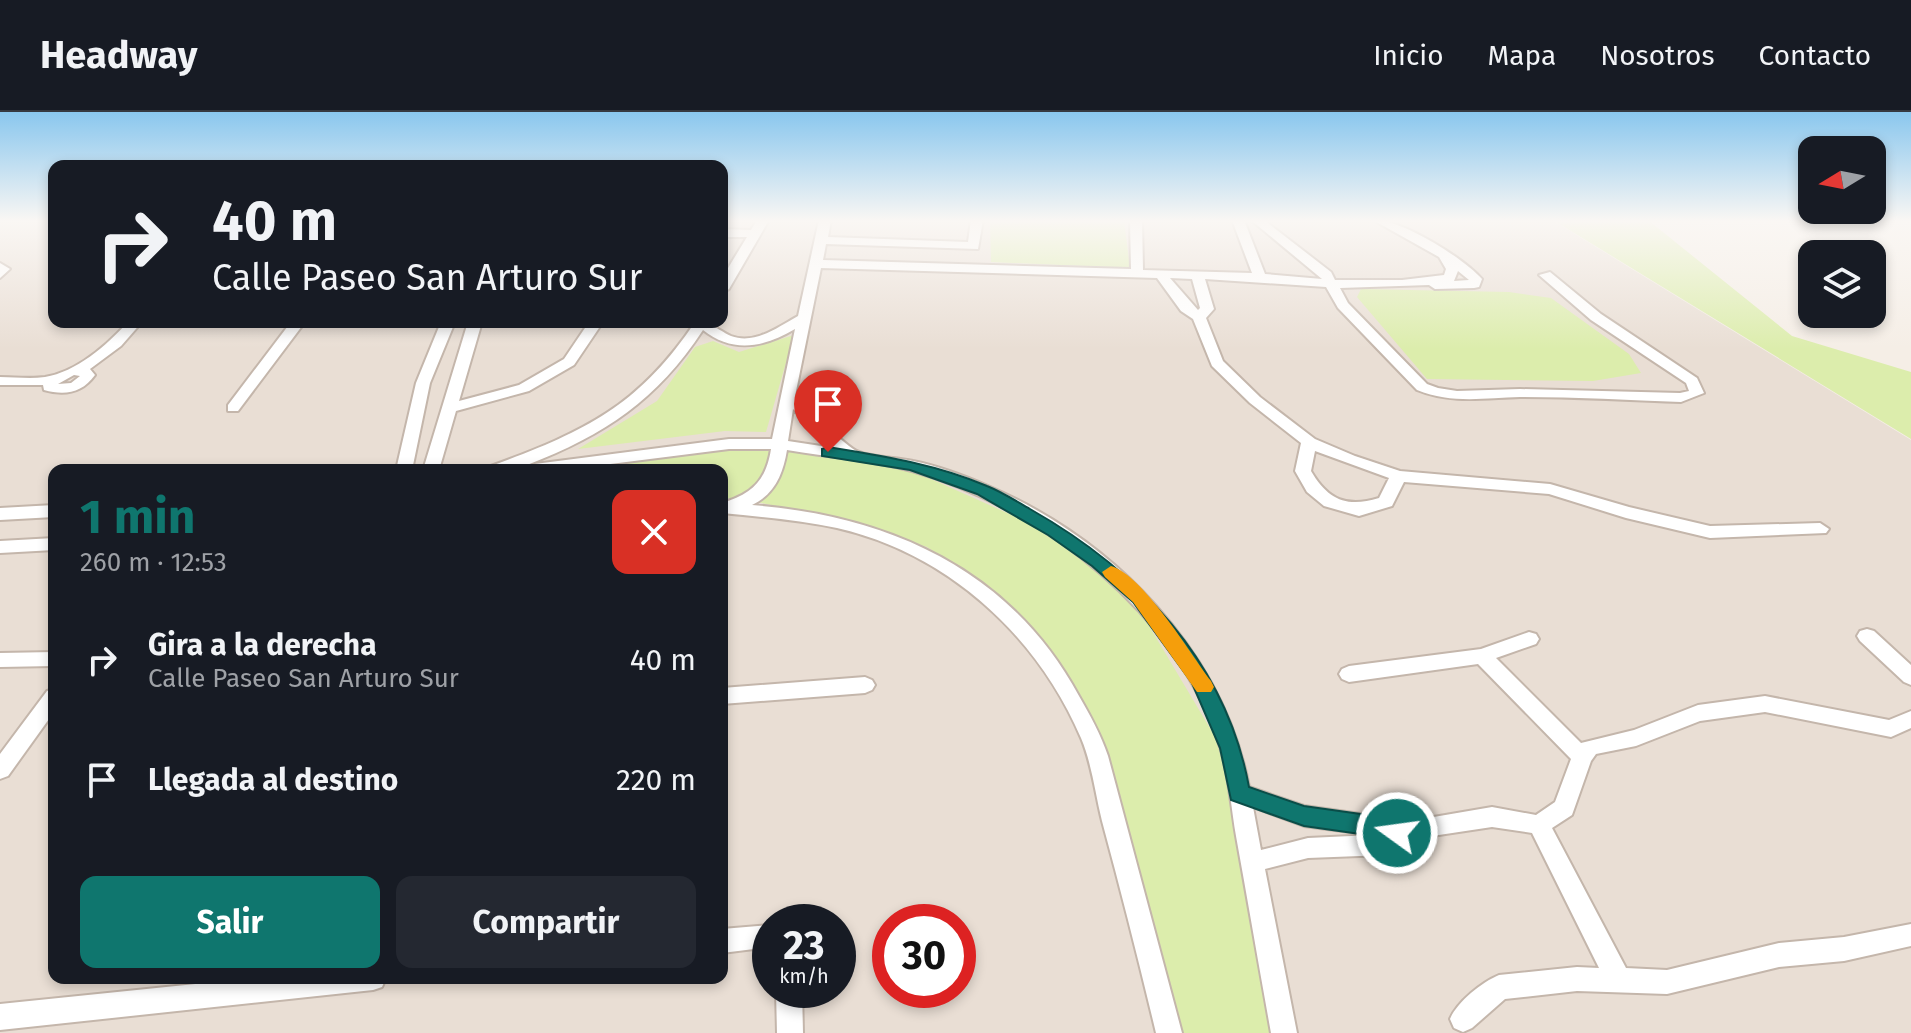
<!DOCTYPE html>
<html lang="es">
<head>
<meta charset="utf-8">
<style>
	:root { --surface:#171b24; --page:#242831; --text:#f1f3f6; --muted:#9ea1a6; --line:#363941; --accent:#0f766e }
	body { margin:0; font-family:"Fira Sans",sans-serif; background:var(--page); color:var(--text); height:100vh; display:flex; flex-direction:column; font-size:30px; white-space:nowrap }
	* { box-sizing:border-box; margin:0 }
	p { font-size:26px; color:var(--muted) }
	.icon { flex:none; width:44px; height:44px; fill:none; stroke:currentColor; stroke-width:2; stroke-linecap:round; stroke-linejoin:round }
	.map { position:relative; flex:1; overflow:hidden }
	.sheet { position:absolute; left:48px; top:352px; width:680px; height:520px; display:flex; flex-direction:column; background:var(--surface); border-radius:16px; box-shadow:0 4px 12px #0003 }
	.sheet>* { flex:none }
	.banner { position:absolute; left:48px; top:48px; width:680px; height:168px; border-radius:16px; box-shadow:0 4px 12px #0003; background:#171b24; color:var(--text); overflow:hidden }
	.needle { width:52px; rotate:260deg }
	.fabs { position:absolute; left:1798px; top:24px; display:grid; gap:16px }
	.fabs a { display:grid; place-items:center; width:88px; height:88px; border-radius:16px; background:var(--surface); box-shadow:0 4px 12px #0003; font-size:40px }
	.speed { position:absolute; left:752px; top:792px; display:flex; gap:16px; font-size:40px; font-weight:700; text-align:center }
	.speed>* { display:grid; place-content:center; width:104px; height:104px; border-radius:50%; background:var(--surface); box-shadow:0 4px 12px #0003; line-height:1 }
	.speed small { font-size:20px; font-weight:400 }
	.speed .limit { border:12px solid #d22; background:#fff; color:#111 }
	.pin { position:absolute; display:grid; place-items:center; width:68px; height:68px; color:#fff; margin:-82px -34px; border-radius:50% 50% 50% 0; rotate:-45deg; box-shadow:0 0 8px #0007 }
	.pin .icon { rotate:45deg }
	.me { position:absolute; width:88px; margin:-44px; rotate:284deg; stroke-linejoin:round; filter:drop-shadow(0 0 6px #0008) }
	.turn { display:flex; align-items:center; gap:28px; height:168px; padding:0 32px; font-size:36px }
	.turn .icon { width:104px; height:104px; stroke-width:2.5 }
	.turn b { display:block; font-size:56px; line-height:68px }
	.round { display:grid; place-items:center; flex:none; width:84px; height:84px; border-radius:16px; background:var(--page) }
	.head { display:flex; align-items:center; justify-content:space-between; height:136px; padding:0 32px }
	h1 { font-size:48px; font-weight:700; line-height:60px; color:var(--accent) }
	.cta { display:flex; gap:16px; margin-top:auto; padding:16px 32px }
	.cta a { flex:1; height:92px; border-radius:16px; background:var(--accent); color:#fff; font-size:32px; font-weight:700; line-height:92px; text-align:center }
	.cta a+a { background:var(--page); color:var(--text) }
	ul { padding:0; list-style:none }
	li { display:flex; align-items:center; gap:24px; height:120px; padding:0 32px }
	li div { flex:1 }
	li b { display:block; font-size:30px }
	li em { font-style:normal }
	header { display:flex; align-items:center; gap:48px; box-sizing:border-box; height:112px; padding:0 40px; background:var(--surface); border-bottom:2px solid var(--line) }
	header strong { font-size:38px }
	nav { display:flex; gap:44px; margin-inline-start:auto; font-size:28px }
	.map>svg:first-child { display:block }
	.residential { fill:#e9ded4; fill-rule:evenodd }
	.green { fill:#dcedac }
	.lines { fill:none; stroke-linecap:round; stroke-linejoin:round }
	.minor-casing { stroke:#c4b6ab; stroke-width:4 }
	.minor { fill:#fff; fill-rule:evenodd }
	.route { fill:#0f766e; stroke:#0a4d48; stroke-width:2 }
	.slow { fill:#f59e0b }
</style>
</head>
<body>
<header>
<strong>Headway</strong>
<nav><a>Inicio</a><a>Mapa</a><a>Nosotros</a><a>Contacto</a></nav>
</header>
<div class="map">
<svg width="1911" height="921" viewBox="0 0 1911 921">
	<rect width="100%" height="100%" fill="#f5eee6"/>
	<!-- residential -->
	<path class="residential" d="M0,108h54v102h668v-102h830l359,220v593h-1911zM54,358h668v508h-668zM770,810h68v68h-68zM890,810h68v68h-68z"/>
	<!-- green -->
	<path class="green" d="M990,108h134l6,48 -139,-6z
		M1553,108h95l144,116 119,36v67z
		M1361,177l148,3 42,6 78,56 12,19 -48,8 -166,-2 -70,-82z
		M794,223l-28,97 -41,-1 -147,18 79,-48 38,-54 18,-6 26,11z
		M734,336l58,1 119,21 141,63 84,71 84,141 19,78 34,210h-98l-73,-286 -41,-79 -52,-62 -82,-59 -94,-29 -95,-20 -16,1v-29h-177z"/>
	<g class="lines">
		<!-- minor casing -->
		<g class="minor-casing">
			<path id="minor" d="M757,108h12l-40,69 -7,4v-15l25,-41h-25v-8l29,1z
				M819,108h12l-3,17 140,5 3,-22h12l-5,29 -152,-5 -3,16 308,9 -1,-49h12l1,50 109,3 -20,-53h12l21,54 57,5 -71,-59h13l67,52 4,8h67l42,-5 2,-6 -7,-12 -66,-37c29,-1 90,38 109,59l-3,8 -5,1 -39,1 -6,-4 -89,3 8,15 79,81 11,4 19,3 63,-2 160,4 9,-2 -3,-8 -95,-63 -52,-45 11,-3 51,42 96,64 7,15 -23,9c-53,-2 -107,-5 -161,-5 -36,1 -69,7 -103,-7l-79,-82 -12,-21 -121,-8 9,30 -8,9 17,43 37,36 55,42 40,17 45,15 150,13 79,23 81,19 110,-3 9,6 -3,4 -116,5 -84,-20 -77,-24 -145,-12 -12,24 -33,10 -35,-10 -17,-14 -12,-21 6,-28 -51,-40 -38,-37 -19,-47 -12,-8 -24,-33 -336,-10 -26,128c14,12 50,51 64,56 16,6 37,5 54,9 25,5 52,15 75,25 126,54 235,165 261,301l55,19 92,13 8,3 3,7 -2,5 9,1 -3,-6 3,-7 8,-3 70,-12 44,8 19,-13 16,-43 -93,-95 -129,18 -7,-3 -3,-5 3,-5 7,-3 132,-17 48,-17 7,2 3,5 -3,5 -40,14 85,85 53,-13 64,-25 67,-9 124,24 22,-9v17l-20,9 -126,-25 -65,9 -64,25 -40,8 -5,7 -19,54 -20,13 74,140 41,2 112,-27 65,-6 67,-13v22l-67,15 -65,6 -112,27 -90,-3 -72,8 -33,29 -9,4 -9,-4 -4,-9c7,-17 32,-37 49,-44l78,-8 22,1 -67,-135 -40,-6 -73,11 3,6 -3,7 -8,3 -103,4 -43,11 32,164h-26c-12,-66 -23,-131 -35,-197 -5,-29 -7,-61 -16,-89 -43,-134 -175,-238 -308,-276 -40,-11 -84,-14 -125,-21 -4,24 -12,44 -35,55 138,11 259,65 327,191 11,19 22,39 29,60l74,277h-26c-17,-71 -35,-142 -54,-212 -7,-28 -10,-57 -21,-83 -44,-103 -134,-185 -244,-210 -38,-8 -76,-11 -115,-15v-10c30,-9 44,-22 49,-54h-42l-166,21h-74l2,-4c93,-34 148,-60 204,-144 17,0 21,7 36,14 24,9 47,-9 67,-20zM1458,159l11,9 -15,1zM1170,166l22,1 8,29 -2,2zM795,217l-23,110h-43l-202,26c78,-30 130,-65 176,-135 30,24 62,17 92,-1zM793,297l41,39 -46,-7zM1315,339l74,27 -10,20c-32,10 -51,2 -68,-27zM1253,695l51,19 69,9 -65,3 -47,12z
				M0,151l10,6 -10,9z
				M128,210h14l-21,24 -31,23 5,6c-13,18 -30,21 -51,15l-1,-5h-43v-8c14,0 30,2 45,0 31,-5 61,-31 83,-55zM74,263l6,1 -9,7 -13,1z
				M291,210h14l-67,89h-10v-6z
				M441,210h14l-25,61 -18,87h-16l20,-87z
				M468,210h14l-23,79 60,-16 45,-26 25,-37h14l-29,43 -45,26 -73,20 -17,59h-16z
				M54,393v12l-54,3v-12z
				M54,426v12l-54,3v-12z
				M1867,517l7,2 37,34v20l-7,-3 -44,-41 -3,-5 3,-5z
				M54,540v14l-54,1v-14z
				M865,565l7,3 3,5 -3,5 -7,3 -143,11v-16z
				M54,577v23l-46,64 -8,3v-25l47,-63z
				M770,813v22l-48,6v-24z
				M254,866h132l-4,9 -9,3 -373,40v-26z
				M776,878h26l1,43h-26z"/>
		</g>
		<!-- minor -->
		<use href="#minor" class="minor"/>
	</g>
	<!-- sky -->
	<linearGradient id="sky" x2="0" y2="1"><stop stop-color="#8ac7ee"/><stop offset="0.46" stop-color="#faf7f4"/><stop offset="1" stop-color="#faf7f4" stop-opacity="0"/></linearGradient>
	<rect width="1911" height="237" fill="url(#sky)"/>
	<!-- route -->
	<path class="route" d="M828,335c55,9 108,17 159,39 15,6 29,15 43,23 108,61 196,153 219,278l55,19 92,13 8,3 4,11 -3,7 -8,3 -9,-5 -84,-12 -73,-26 -11,-52 -28,-65 -59,-81 -41,-36 -44,-31 -71,-41 -67,-24 -88,-14v-7z"/>
	<!-- slow -->
	<path class="slow" d="M1111,454c32,9 79,87 100,115l3,6 -3,5h-14l-64,-90 -28,-25 -3,-5z"/>
</svg>
<div class="fabs">
<a><svg class="needle" viewBox="-14 -14 28 28"><path d="M0-13l5 13h-10z" fill="#e53935"/><path d="M0 13l5-13h-10z" fill="#9ea1a6"/></svg></a>
<a><svg class="icon" aria-label="layers" viewBox="0 0 24 24"><path d="M12 4l9 5-9 5-9-5zM3 14l9 5 9-5"/></svg></a>
</div>
<div class="speed"><div>23<small>km/h</small></div><div class="limit">30</div></div>
<div class="pin" style="left:828px;top:340px;background:#d93025"><svg class="icon" aria-label="arrive" viewBox="0 0 24 24"><path d="M6 21V4h12l-3 4 3 4H6"/></svg></div>
<svg class="me" style="left:1397px;top:721px" viewBox="-20 -20 40 40"><circle r="17" fill="#0f766e" stroke="#fff" stroke-width="3"/><path d="M0-11L8 9 0 5-8 9z" fill="#fff"/></svg>
<div class="banner">
<div class="turn"><svg class="icon" aria-label="right" viewBox="0 0 24 24"><path d="M7 20v-9h11M14 6l5 5-5 5"/></svg><div><b>40 m</b>Calle Paseo San Arturo Sur</div></div>
</div>
<section class="sheet">
<div class="head"><div><h1>1 min</h1><p>260 m · 12:53</p></div><a class="round" style="background:#d93025;color:#fff"><svg class="icon" aria-label="close" viewBox="0 0 24 24"><path d="M6 6l12 12M18 6L6 18"/></svg></a></div>
<ul>
<li><svg class="icon" aria-label="right" viewBox="0 0 24 24"><path d="M7 20v-9h11M14 6l5 5-5 5"/></svg><div><b>Gira a la derecha</b><p>Calle Paseo San Arturo Sur</p></div><em>40 m</em></li>
<li><svg class="icon" aria-label="arrive" viewBox="0 0 24 24"><path d="M6 21V4h12l-3 4 3 4H6"/></svg><div><b>Llegada al destino</b></div><em>220 m</em></li>
</ul>
<div class="cta"><a>Salir</a><a>Compartir</a></div>
</section>
</div>
</body>
</html>
